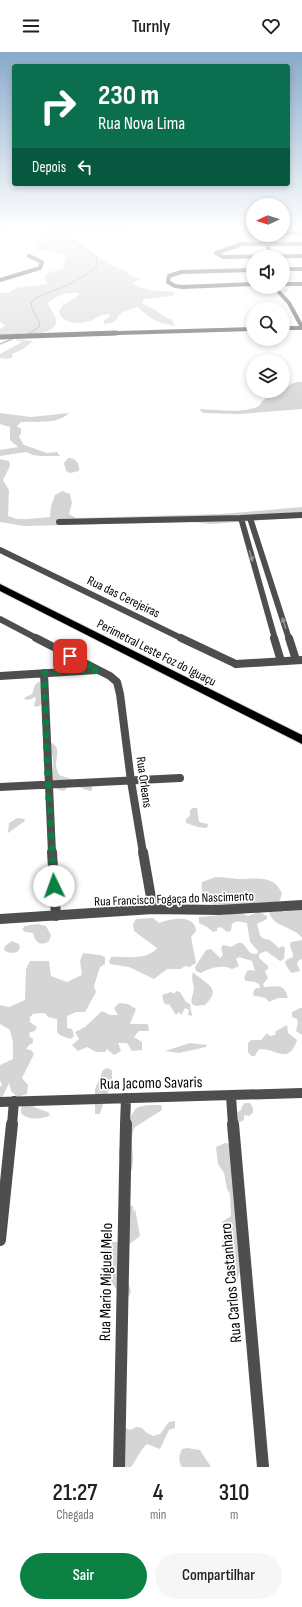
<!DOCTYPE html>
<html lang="pt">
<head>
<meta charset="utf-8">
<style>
	:root { --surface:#fff; --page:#f6f6f6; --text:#222; --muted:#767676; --accent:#0b8043 }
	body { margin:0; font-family:"Sofia Sans Condensed",sans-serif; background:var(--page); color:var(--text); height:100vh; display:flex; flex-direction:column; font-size:15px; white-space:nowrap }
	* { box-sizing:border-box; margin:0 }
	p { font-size:13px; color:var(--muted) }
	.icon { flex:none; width:22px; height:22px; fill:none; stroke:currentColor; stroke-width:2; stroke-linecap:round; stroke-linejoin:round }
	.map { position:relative; height:1415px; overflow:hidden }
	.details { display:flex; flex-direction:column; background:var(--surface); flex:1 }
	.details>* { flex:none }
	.top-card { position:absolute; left:12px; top:12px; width:278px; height:122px; border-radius:4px; box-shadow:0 2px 6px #0003; background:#0b6e4f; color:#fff; overflow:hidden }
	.needle { width:26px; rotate:266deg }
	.controls { position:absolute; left:246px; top:146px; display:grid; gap:8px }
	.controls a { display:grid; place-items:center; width:44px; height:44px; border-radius:50%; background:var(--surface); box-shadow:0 2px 6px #0003; font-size:20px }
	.pin { position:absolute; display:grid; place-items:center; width:34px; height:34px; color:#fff; margin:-17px; border-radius:8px; box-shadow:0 2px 6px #0006 }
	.me { position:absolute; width:44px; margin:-22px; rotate:357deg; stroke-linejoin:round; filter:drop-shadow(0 0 3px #0008) }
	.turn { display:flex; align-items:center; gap:14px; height:84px; padding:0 20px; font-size:18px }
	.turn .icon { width:52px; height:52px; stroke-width:2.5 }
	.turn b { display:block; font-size:28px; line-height:34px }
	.then { display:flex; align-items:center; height:38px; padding:0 20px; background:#0003; gap:8px; font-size:15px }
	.eta { display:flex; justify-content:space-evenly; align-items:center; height:68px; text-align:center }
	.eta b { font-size:24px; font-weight:600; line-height:28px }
	.primary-button { display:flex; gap:8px; margin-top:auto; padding:8px 20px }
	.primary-button a { flex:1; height:46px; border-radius:24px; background:var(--accent); color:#fff; font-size:16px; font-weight:600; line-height:46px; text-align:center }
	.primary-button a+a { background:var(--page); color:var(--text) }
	header { display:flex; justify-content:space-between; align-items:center; height:52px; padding:0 20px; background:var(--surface); font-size:18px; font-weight:600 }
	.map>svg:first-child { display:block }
	.green { fill:#d5d5d5 }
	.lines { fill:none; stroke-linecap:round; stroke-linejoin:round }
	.stream-far1 { stroke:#9c9c9c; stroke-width:1 }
	.stream { stroke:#9c9c9c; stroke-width:1.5 }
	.minor-tunnel { stroke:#d9d9d9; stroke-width:4; stroke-dasharray:4 2; stroke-linecap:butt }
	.trunk-casing { stroke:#dbdbdb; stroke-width:2 }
	.minor-far4 { stroke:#4e4e4e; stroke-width:4 }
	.minor-far3 { stroke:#4e4e4e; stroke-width:6 }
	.minor-far2 { stroke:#4e4e4e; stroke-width:8 }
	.minor-far1 { stroke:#4e4e4e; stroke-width:10 }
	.minor { stroke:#4e4e4e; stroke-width:12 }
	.tertiary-far3 { stroke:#4e4e4e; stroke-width:4 }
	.tertiary-far2 { stroke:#4e4e4e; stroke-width:5 }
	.tertiary-far1 { stroke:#4e4e4e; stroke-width:6 }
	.tertiary { stroke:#4e4e4e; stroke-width:8 }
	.trunk { fill:#000; fill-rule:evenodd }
	.oneway { fill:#959595 }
	.route { stroke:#0b8043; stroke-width:7; stroke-dasharray:0 12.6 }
	.labels { text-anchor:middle; stroke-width:3.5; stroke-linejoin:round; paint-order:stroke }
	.street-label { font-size:13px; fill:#000; stroke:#fff }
	.near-street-label { font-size:16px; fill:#000; stroke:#fff }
</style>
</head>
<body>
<header><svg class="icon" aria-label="menu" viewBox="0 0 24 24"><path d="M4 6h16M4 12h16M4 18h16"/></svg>Turnly<svg class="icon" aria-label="heart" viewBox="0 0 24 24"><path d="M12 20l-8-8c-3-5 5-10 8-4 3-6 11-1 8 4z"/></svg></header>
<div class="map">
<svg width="302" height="1415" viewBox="0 0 302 1415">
	<rect width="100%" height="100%" fill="#fff"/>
	<!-- green -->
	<path class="green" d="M59,175h58l5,2 -1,3c-14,6 -42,-8 -52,3l41,30 14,5 9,7 8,1 -8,5c12,9 27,7 42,9v2l-4,2 -27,3 -2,3 1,2c11,3 18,12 29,16l3,6c-13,-1 -28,-9 -37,-19l-16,5c-7,7 -3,10 -17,12l-2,-3 6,-4 1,-3c-9,-1 -13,5 -21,7 -9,4 -29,2 -30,-10l3,-5 17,-11v-2c-10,-1 -23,2 -31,10 2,7 9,13 8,20 -3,15 -44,11 -56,12v-6l5,-3 -5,-4v-29h9l7,-5 33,-4 -4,-3v-6l5,-3 14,-3v-3l-3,-2 4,-2v-8c-11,-1 -17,-5 -28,-3l1,-7 10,-2 -9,-5 -1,-4 17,-2z
		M17,287l16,2 -10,8 -11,5 1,3 -6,2 -7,-1v-4l22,-12 -6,-2z
		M302,330v27l-63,5 -36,-1 -4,-4c17,1 39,4 56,-1 6,-2 6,-8 12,-10 4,-2 8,-2 12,-4 10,-5 7,-12 23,-12z
		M0,361l31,4 38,-4c-12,12 -33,8 -48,9l-4,4 4,3v4l-2,4 5,8 23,8 10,-1 3,4h-19l-8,-1 -7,-3 -26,4v-6l18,-3 -8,-7v-13l-10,-3z
		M68,406c7,-1 12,5 11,13l-9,2 -4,-2 -2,-8z
		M0,407l9,2 1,5 -7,14 6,10 -1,26 9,3h10l23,-2 1,-11 4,-11 7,-4 8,3 2,9 -3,11 7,4 145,-4 81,-7v10l-90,7 -22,-2 -166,4 -24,-4z
		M39,629l2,5 1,18 -5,3 -3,-1 2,-8 -2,-1 -2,2 -6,1 -2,-2 8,-4 3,-9z
		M52,691c9,5 4,14 4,22 0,3 2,7 3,10l12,4 22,3 -1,8 -2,1 -15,-5 -7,1 -4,4c-17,-1 -10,-19 -11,-29 0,-6 -2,-11 -6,-16z
		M193,756h4l2,14 9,2 -1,4 -9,-1 -12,-4v-4l4,-3v-6z
		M17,766l7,1 1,2 -17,12 1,-10z
		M216,825c8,0 15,1 22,2 18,0 35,-5 44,14l-2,7 -5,5c-12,1 -37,6 -48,4 -14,-1 -28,-12 -25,-27z
		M296,855h6v31c-8,-12 -29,-10 -33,-26 5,-3 11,-3 16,0z
		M259,860l8,4v3l-10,5 3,11 2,3 8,2 9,8 3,-2 3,2 -1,11 -4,2 -14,-10 -7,3v4l9,8v3l-3,2 3,7 -5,6 1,3c12,0 20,-5 24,11h-10l-9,4c-4,-6 -8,-5 -15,-6l-1,-4 3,-4h4l-1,-4 -4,-2 -9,-1 -2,-3 3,-7 4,-1 4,1 -3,-10 -13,-4 -3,2 3,7 -7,3c-9,-5 -23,-1 -31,4l-5,-2 -1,-4 11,-17 5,-1 9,9 3,-3 -2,-7 2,-3 8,2 7,-4h4c6,5 6,12 15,11l1,-3 -8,-9 -3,-19c-6,-1 -10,-3 -15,1l-1,7 -4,1 -6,-5 -4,1v3l-4,1 -6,-5 -8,-4v-6l42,-4 7,3z
		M153,866l6,5c10,-4 36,-10 37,8l-5,6 5,26 -7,4 -4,-1 -4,3h-14l-13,10 -25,-12 -19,-3 -1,-3 2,-4c15,-1 36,4 46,-9l-23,-17 -1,-7 3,-5z
		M38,872l8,2 5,9 -2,6c-9,6 -14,1 -16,-8l-8,-1 -3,-3 3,-3z
		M302,888v19l-4,2 -1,3 3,7 -8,2 -3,-3 -4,-7 2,-4c11,-1 4,-7 3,-14l1,-3z
		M12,889l7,3c3,9 -6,10 -12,8l-3,-2 1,-4z
		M83,901l17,2 5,2v7l-5,3 -6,19 2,6 -11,20h-9l-9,4v12l5,1 2,7 -3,3c-18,-6 -13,-4 -14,-20l-9,-2 -2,-3 -4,-1 -9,1 -3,3v5l7,5 -2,4 -5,1 -1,4 4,3v4l-4,2 -3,4 5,1 3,4 -12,24 6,7 -1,9 -10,3 -6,-6 -2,-8 -9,19v-15l2,-2 -2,-5v-15l13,-6v-17l-3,-12 -10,-6v-19l9,2 16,-7 1,-31 4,-8h19l2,15 16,6 15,-7 -2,-14z
		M193,920c13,13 30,15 12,33l-9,1 -4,-2c-2,-6 2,-10 2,-16 -1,-6 -3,-9 -1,-16z
		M176,939l4,1 6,10 4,2 2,12 -4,-1 1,-5 -4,-2 -4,7 -2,-3 -3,3 -7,-11 -1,1 -4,-2 -2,-8 9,-3 3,2z
		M119,951l9,1 8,5 -6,15h18l1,7h-10l-5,6 8,5v8l-10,1 -5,-8h-9l3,8 -7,4 -7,-6 -2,3h-9l-9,-5 -9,4 -6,-6 7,-6 -4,-7 10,-5 17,-16 8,4h8l-4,-7z
		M300,956h2v27l-6,-4 2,-8 -1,-4 -5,-2v-5z
		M287,973l1,8 9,7c-8,25 -20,9 -37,9l-3,3 -2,4h-4l-3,-4v-9l3,-3h10l6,-7 3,3 5,-1 1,-4z
		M190,991l17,2 -1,2 -27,6 -14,-2z
		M107,1016l5,2v17l-6,8 -6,19h-5v-25l8,-19z
		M245,1051h5l3,5v5l-4,3 -5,-1v5l-4,2 -5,-1 2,-8 4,-3 1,-4z
		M24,1052c7,0 15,6 24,8l2,3c-7,5 -24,5 -29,-2v-5z
		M156,1053h5l1,5 -27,17c-8,16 3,33 -5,46 -3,-5 -9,-11 -11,-16 -2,-9 11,-45 18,-49 6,-3 13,-3 19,-3z
		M225,1091l5,1 10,128 -3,7c-9,-4 -6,-15 -7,-24l-7,-6 -1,-27 9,-6 -1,-22 -3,-5 -3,-16 -6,-9 -2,-17z
		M127,1153l6,1 1,8 1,-6 5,28 -13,10v32l4,13 -2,5 -6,1c-13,-16 -31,-34 -14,-55h11z
		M175,1369v7l-6,2 -9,19 -13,-5c-7,6 -10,15 -16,23h-11l4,-40 6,3 6,-3 6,1 5,5 6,3 7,-2 9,-12z
		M187,1396l13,2 11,17h-29c-4,-5 -3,-12 0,-18z"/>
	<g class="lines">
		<!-- stream-far1 -->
		<path class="stream-far1" d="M0,179l17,-4
			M29,282l11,-8c0,-9 -8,-12 -9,-23l4,-5 37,-15 24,-15 1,-10 -32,-23 1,-5 5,-3"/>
		<!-- stream -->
		<path class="stream" d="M29,282l1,-1
			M0,292l12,-5"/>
		<!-- minor-tunnel -->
		<path class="minor-tunnel" d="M285,238l1,2"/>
		<!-- trunk casing -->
		<g class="trunk-casing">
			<path id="trunk" d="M0,532l302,151v9l-302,-153z"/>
		</g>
		<!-- minor-far4 -->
		<path class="minor-far4" d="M283,181h19
			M264,183l7,22
			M302,192h-60l-26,9 7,4 79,-1
			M283,217h19
			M253,218l-72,2 -12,4 -1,6 7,4 8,1 70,-3
			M0,228l40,-12 2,-6 -13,-6
			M283,232h19
			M279,240l10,11 13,24"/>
		<!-- minor-far3 -->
		<path class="minor-far3" d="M241,466l34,121
			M250,466l39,121
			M59,470l182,-4 61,-3
			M0,567l38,20"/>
		<!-- minor-far2 -->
		<path class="minor-far2" d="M36,586l74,38 7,6 3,12 11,87 12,72
			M274,586l7,23
			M289,586l7,22
			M236,612l66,-4
			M44,621l8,180
			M0,624l97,-6
			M0,735l180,-9"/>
		<!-- minor-far1 -->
		<path class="minor-far1" d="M52,800l4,64
			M143,800l10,57
			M0,867l153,-10 66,1 83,-5
			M231,1044l2,29
			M0,1050l302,-9
			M12,1073l2,-24
			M125,1073l1,-27"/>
		<!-- minor -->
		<path class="minor" d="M233,1072l30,343
			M0,1188l12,-116
			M119,1415l7,-343"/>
		<!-- tertiary-far3 -->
		<path class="tertiary-far3" d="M283,276h19
			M85,282l168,-5"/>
		<!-- tertiary-far2 -->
		<path class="tertiary-far2" d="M0,285l116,-4"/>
		<!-- tertiary-far1 -->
		<path class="tertiary-far1" d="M0,498l183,89"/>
		<!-- tertiary -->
		<path class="tertiary" d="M181,586l55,26"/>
		<!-- trunk -->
		<use href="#trunk" class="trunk"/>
	</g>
	<!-- one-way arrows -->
	<defs><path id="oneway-solid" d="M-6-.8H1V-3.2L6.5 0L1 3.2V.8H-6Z"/></defs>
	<g class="oneway">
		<use href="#oneway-solid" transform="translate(251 504) rotate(74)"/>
		<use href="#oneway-solid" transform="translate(284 571) rotate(-108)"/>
	</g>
	<!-- sky -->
	<linearGradient id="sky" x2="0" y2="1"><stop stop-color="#89aaca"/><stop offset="0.47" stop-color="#fff"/><stop offset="1" stop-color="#fff" stop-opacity="0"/></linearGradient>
	<rect width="302" height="374" fill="url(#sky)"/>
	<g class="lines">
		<!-- route -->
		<path class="route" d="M54,834l-6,-102 -4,-111 54,-3 -28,-14"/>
	</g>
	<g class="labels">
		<!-- street labels -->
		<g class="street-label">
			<text transform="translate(124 544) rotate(26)" y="5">Rua das Cerejeiras</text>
			<text transform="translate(157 600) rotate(27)" y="5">Perimetral Leste Foz do Iguaçu</text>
			<text transform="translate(145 730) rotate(82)" y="5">Rua Orleans</text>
			<text transform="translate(174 846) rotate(-2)" y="5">Rua Francisco Fogaça do Nascimento</text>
		</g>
		<!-- near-street labels -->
		<g class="near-street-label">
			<text transform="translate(151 1030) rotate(-1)" y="6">Rua Jacomo Savaris</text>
			<text transform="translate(105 1230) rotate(-89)" y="6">Rua Mario Miguel Melo</text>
			<text transform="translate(230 1231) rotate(-95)" y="6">Rua Carlos Castanharo</text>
		</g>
	</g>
</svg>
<div class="controls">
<a><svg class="needle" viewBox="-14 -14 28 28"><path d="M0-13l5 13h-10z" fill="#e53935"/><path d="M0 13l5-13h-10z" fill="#767676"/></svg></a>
<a><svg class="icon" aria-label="sound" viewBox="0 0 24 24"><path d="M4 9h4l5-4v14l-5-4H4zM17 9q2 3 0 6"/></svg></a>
<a><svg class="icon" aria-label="search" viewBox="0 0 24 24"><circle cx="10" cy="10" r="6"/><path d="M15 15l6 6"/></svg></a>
<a><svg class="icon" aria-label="layers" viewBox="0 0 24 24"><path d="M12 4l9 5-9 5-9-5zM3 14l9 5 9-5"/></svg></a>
</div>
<div class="pin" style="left:70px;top:604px;background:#d93025"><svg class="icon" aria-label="arrive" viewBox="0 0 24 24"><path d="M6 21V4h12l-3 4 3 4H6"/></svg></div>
<svg class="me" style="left:54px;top:834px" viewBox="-20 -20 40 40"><circle r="19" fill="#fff"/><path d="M0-13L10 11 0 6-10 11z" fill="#0b8043"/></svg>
<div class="top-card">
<div class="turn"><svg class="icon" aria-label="right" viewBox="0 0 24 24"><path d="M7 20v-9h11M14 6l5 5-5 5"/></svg><div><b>230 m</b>Rua Nova Lima</div></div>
<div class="then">Depois<svg class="icon" aria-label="left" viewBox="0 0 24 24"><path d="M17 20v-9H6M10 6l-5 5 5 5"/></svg></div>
</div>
</div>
<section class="details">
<div class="eta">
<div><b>21:27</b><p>Chegada</p></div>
<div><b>4</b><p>min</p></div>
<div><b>310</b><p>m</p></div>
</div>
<div class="primary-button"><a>Sair</a><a>Compartilhar</a></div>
</section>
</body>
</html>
